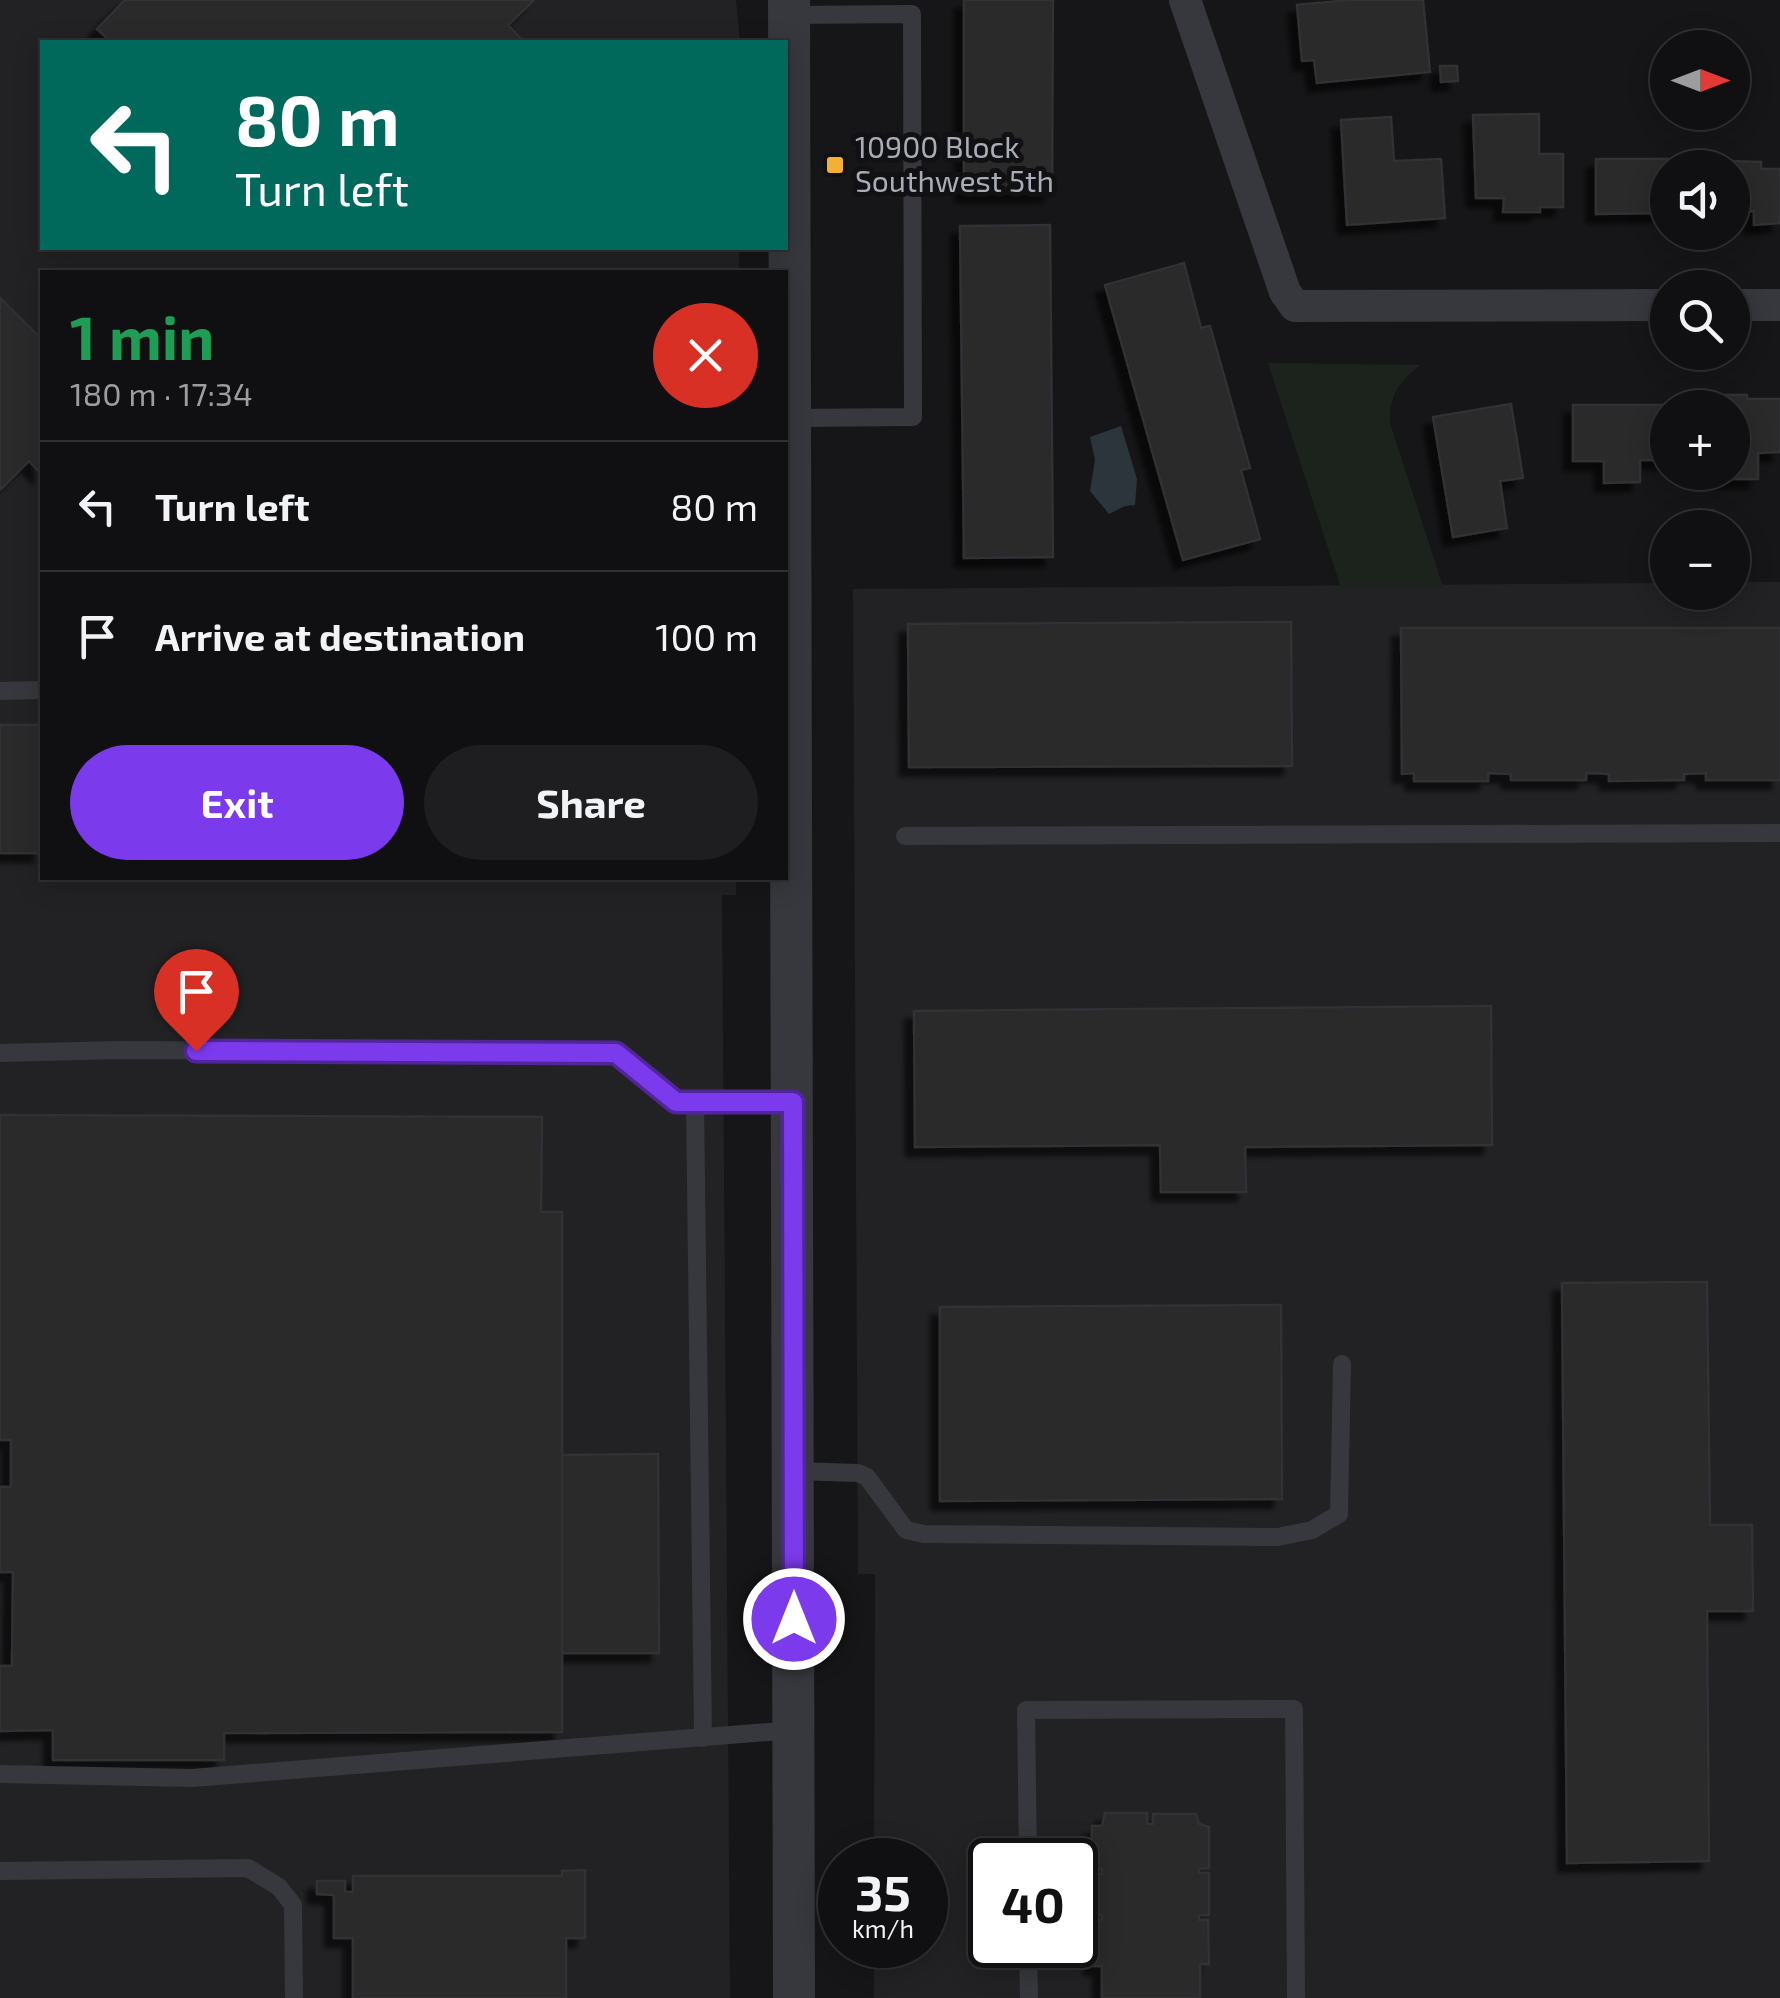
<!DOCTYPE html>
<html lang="en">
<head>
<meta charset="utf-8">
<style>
	:root { --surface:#101012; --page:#1e1e20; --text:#f1f3f6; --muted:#9c9d9f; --line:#303032; --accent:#7c3aed }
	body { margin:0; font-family:"Exo 2",sans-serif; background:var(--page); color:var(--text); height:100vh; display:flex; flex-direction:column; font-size:38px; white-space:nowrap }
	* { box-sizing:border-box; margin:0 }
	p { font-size:32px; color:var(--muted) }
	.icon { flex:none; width:55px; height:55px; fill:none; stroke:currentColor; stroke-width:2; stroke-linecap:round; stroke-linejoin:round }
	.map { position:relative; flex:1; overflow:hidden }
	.side { position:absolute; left:40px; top:270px; width:748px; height:610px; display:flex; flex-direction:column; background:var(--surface); border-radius:0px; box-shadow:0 5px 25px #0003,0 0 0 2px var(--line) }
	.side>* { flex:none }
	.top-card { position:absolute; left:40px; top:40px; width:748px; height:210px; border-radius:0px; box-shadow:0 5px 25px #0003,0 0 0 2px var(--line); background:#00695c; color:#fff; overflow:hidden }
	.needle { width:65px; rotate:90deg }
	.fabs { position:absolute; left:1650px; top:30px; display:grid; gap:20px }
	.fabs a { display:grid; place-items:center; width:100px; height:100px; border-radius:50%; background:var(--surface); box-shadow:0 5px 25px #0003,0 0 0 2px var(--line); font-size:50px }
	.speed { position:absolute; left:818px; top:1838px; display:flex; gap:20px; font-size:50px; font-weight:700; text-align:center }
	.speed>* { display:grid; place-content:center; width:130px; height:130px; border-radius:50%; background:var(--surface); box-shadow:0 5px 25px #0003,0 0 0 2px var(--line); line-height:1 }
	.speed small { font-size:25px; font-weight:400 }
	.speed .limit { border:5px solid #111; border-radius:15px; background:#fff; color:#111 }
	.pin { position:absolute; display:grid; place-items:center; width:85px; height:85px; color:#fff; margin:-102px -42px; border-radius:50% 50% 50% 0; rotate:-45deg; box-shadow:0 0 10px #0007 }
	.pin .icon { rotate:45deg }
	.me { position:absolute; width:110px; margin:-55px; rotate:0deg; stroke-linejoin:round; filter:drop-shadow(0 0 8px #0008) }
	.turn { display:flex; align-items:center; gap:35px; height:210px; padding:0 30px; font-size:45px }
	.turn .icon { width:130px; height:130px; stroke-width:2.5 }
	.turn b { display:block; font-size:70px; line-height:85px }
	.round { display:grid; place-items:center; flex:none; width:105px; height:105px; border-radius:52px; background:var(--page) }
	.summary { display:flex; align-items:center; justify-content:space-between; height:170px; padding:0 30px }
	h1 { font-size:60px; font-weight:700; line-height:75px; color:#1e9e55 }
	.button { display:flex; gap:20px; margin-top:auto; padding:20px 30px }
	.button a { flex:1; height:115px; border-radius:60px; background:var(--accent); color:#fff; font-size:40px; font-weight:700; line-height:115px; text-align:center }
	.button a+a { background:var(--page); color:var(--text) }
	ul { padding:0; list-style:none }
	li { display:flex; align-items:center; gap:30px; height:130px; padding:0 30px; border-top:2px solid var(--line) }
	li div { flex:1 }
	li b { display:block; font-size:38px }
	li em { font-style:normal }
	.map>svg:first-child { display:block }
	.built { fill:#222225; fill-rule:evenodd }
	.green { fill:#1c231d }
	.water { fill:#2c353c }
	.building { fill:#29292c; stroke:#303034; stroke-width:2.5; filter:url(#shadow) }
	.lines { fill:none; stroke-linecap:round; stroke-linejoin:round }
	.service { stroke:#37383d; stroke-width:18 }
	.minor { stroke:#37383d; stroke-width:32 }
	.tertiary { stroke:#37383d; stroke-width:42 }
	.route-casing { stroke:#51269a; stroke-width:25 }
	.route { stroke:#7c3aed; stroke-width:18 }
	.poi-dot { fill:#f2b134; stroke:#111113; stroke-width:4 }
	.labels { text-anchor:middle; stroke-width:10; stroke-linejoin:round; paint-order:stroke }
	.poi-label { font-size:30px; fill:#a8adb8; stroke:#111113; text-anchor:start }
</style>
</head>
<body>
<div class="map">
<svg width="1780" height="1998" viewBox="0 0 1780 1998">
	<defs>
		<filter id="shadow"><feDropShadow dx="-9" dy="9" stdDeviation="2.5" flood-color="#0009"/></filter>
	</defs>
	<rect width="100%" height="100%" fill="#161618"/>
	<!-- built -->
	<path class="built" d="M0,0h736l4,42h-698v206h697v24h-697v606h694v17h-14l8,1103h-730z
		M1733,582h47v1416h-906v-53h51v-85h-51l1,-286h-17l-5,-985 814,-6 1,9h64zM990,1860h85v85h-85z"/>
	<!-- green -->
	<path class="green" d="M1268,363l153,2c-22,16 -32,31 -31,58l53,164 -102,1z"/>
	<!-- water -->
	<path class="water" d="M1121,426l16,53 -2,26 -10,1 -16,8 -19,-23 5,-31 -5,-23z"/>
	<!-- building -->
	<path class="building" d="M125,0h409l-26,25 16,17h-413l-14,-13z
		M964,0h89l-1,193h-88z
		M1350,0h73l7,72 -113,11 -3,-23 -12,1 -5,-56z
		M1440,66h17l1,15 -17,1z
		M1539,114v40h24v53h-23v5h-37l1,-14h-28l-3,-83z
		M1391,117l3,44 47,-2 4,59 -98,7 -6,-105z
		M1596,159h106v9h-34v45l-72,1z
		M1729,161l32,1v7h19v54l-26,2v-14l-22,1v-44h-3z
		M1050,225l3,332 -89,1 -4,-332z
		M1184,263l17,65 9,-2 40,142 -9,2 19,69 -77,21 -78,-275z
		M0,298l42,42v135l-13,-14 -29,29z
		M1707,395h40v4h33v53l-22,1v26h-44v-7h18v-64h-44v-8h19z
		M1511,404l12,74 -23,3 7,47 -54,9 -20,-120z
		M1573,405h95v55h-28v22l-36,1v-22h-31z
		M1713,510v18h-21l-2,-17z
		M1291,622l1,144 -383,1 -1,-143z
		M1401,628h379v152h-74v-7l-22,1v6l-75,1v-7l-23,-1v7h-75v-6l-23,-1v8h-74v-8l-12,1z
		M0,725h42v128h-42z
		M1491,1006l1,139 -247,2 1,45h-85l-1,-47 -245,2 -1,-136z
		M0,1115l542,2 -1,95h21v520l-338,1v27h-171v-30l-53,1v-65h12l1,-94h-13v-85h11v-47h-11z
		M1707,1282l3,243h42l1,86h-46l2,250 -142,2 -5,-580z
		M1281,1305l1,194 -342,2v-194z
		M658,1454l1,199h-97v-198z
		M1105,1813h42v11h6v-10h43l3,10 10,3v41l-10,1v4h10v42h-10v5h9l1,44h-9v34h-98v-32h-9l-1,-46h10v-5h-9v-41h9v-5h-10v-43h10z
		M585,1870v68h-19v60h-213v-60h-19v-43l-17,-1v-13h28v11h8v-16h209v-5z"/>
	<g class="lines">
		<!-- service -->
		<path class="service" d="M790,15l122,-1 1,403 -122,1
			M0,691l42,-1
			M905,836l875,-3
			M0,1053l120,-3 496,3 59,48 117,1
			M695,1102l8,636
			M794,1471l64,2 9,4 39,53 18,4 354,3 34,-7 27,-16 3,-150
			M0,1774l192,4 601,-48
			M1028,1860l-2,-150 268,-1 2,289
			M0,1871l248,-3 31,19 14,18 1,93
			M1028,1945l1,53"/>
		<!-- minor -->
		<path class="minor" d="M1185,0l100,292 10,14 373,-1
			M1732,305h48"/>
		<!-- tertiary -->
		<path class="tertiary" d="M789,0l5,1998"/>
	</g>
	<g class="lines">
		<!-- route casing -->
		<g class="route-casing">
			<path id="route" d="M196,1051l420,2 60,49h117l1,517"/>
		</g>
		<!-- route -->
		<use href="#route" class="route"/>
	</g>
	<!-- markers -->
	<rect class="poi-dot" x="825" y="155" width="20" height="20" rx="5"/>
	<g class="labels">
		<!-- poi labels -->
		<g class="poi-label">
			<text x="855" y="158">10900 Block<tspan x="855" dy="34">Southwest 5th</tspan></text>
		</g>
	</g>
</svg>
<div class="fabs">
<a><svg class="needle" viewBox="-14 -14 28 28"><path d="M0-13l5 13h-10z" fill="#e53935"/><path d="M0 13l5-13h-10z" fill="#9c9d9f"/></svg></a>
<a><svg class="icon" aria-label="sound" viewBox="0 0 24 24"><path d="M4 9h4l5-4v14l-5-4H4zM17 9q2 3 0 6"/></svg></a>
<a><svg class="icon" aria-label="search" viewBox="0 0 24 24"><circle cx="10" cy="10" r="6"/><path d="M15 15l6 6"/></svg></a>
<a>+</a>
<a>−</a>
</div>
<div class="speed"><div>35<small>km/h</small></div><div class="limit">40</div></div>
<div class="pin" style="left:196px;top:1051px;background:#d93025"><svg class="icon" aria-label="arrive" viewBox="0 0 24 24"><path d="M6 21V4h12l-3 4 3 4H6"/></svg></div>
<svg class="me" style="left:794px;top:1619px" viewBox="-20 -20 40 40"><circle r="17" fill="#7c3aed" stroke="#fff" stroke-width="3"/><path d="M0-11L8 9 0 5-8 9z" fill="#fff"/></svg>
<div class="top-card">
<div class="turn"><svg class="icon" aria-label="left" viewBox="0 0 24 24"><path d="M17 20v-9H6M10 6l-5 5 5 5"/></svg><div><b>80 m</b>Turn left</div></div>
</div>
<section class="side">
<div class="summary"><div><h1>1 min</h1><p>180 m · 17:34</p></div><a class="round" style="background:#d93025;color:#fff"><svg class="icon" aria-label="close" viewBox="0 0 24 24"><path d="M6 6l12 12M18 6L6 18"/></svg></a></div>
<ul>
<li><svg class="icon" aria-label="left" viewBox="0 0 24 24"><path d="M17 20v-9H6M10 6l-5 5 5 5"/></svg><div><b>Turn left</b></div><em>80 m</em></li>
<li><svg class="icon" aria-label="arrive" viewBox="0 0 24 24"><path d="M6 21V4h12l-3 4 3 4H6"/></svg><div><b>Arrive at destination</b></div><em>100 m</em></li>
</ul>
<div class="button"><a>Exit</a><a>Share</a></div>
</section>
</div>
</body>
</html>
